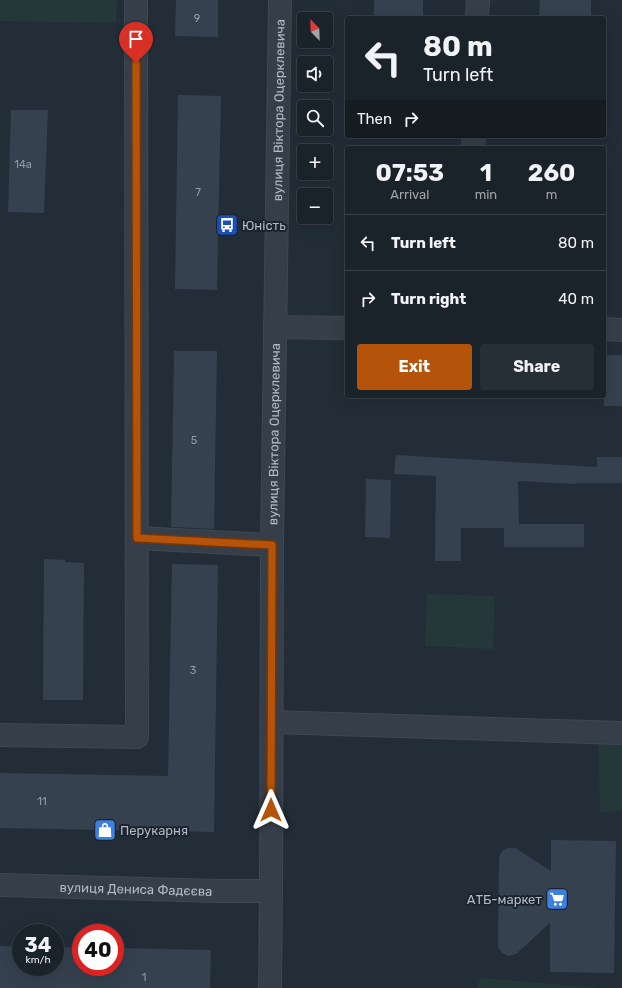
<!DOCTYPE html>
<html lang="en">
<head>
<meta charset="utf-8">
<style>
	:root { --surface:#1a222a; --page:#272f36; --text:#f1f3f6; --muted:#9fa4a8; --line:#383f47; --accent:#b45309 }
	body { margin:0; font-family:Rubik,sans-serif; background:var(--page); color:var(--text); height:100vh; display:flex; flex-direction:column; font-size:15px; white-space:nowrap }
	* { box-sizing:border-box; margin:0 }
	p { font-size:13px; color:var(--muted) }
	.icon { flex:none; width:22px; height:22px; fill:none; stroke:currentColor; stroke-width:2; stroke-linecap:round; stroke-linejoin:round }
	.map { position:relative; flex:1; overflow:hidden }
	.panel { position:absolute; left:345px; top:146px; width:261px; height:252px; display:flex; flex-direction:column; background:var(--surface); border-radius:4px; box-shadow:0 4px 16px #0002,0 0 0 1px var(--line) }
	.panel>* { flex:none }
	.top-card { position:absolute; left:345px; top:16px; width:261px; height:122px; border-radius:4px; box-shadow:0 4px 16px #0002,0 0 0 1px var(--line); background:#1a222a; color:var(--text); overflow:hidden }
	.needle { width:26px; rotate:337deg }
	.fabs { position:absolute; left:297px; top:12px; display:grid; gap:8px }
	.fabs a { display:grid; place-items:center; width:36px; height:36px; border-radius:4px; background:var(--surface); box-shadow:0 4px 16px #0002,0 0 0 1px var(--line); font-size:20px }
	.speed { position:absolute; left:12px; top:924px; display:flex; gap:8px; font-size:20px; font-weight:700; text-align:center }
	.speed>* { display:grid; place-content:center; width:52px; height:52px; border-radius:50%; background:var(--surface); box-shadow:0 4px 16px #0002,0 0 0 1px var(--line); line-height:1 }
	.speed small { font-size:10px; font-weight:400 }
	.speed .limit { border:6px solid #d22; background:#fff; color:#111 }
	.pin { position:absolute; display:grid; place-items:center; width:34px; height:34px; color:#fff; margin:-41px -17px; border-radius:50% 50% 50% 0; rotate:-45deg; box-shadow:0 0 4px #0007 }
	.pin .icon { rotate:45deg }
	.me { position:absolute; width:44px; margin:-22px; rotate:0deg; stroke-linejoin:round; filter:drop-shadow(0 0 3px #0008) }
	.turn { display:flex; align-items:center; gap:14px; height:84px; padding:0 12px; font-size:18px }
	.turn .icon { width:52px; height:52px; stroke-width:2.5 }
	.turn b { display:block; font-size:28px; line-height:34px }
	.then { display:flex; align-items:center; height:38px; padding:0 12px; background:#0003; gap:8px; font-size:15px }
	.eta { display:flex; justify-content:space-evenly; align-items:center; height:68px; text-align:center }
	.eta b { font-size:24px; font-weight:700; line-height:28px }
	.cta { display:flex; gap:8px; margin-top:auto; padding:8px 12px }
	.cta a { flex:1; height:46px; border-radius:4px; background:var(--accent); color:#fff; font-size:16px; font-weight:700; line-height:46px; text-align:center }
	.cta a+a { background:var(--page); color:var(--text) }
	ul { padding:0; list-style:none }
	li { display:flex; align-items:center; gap:12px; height:56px; padding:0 12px; border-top:1px solid var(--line) }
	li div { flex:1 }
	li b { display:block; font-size:15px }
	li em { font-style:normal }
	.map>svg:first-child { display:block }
	.green { fill:#24383a }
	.building { fill:#35414f }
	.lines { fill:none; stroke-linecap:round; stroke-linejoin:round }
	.minor-casing { stroke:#3f4852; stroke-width:24 }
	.minor { stroke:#363f49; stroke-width:22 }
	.route-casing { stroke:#753606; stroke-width:10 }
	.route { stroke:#b45309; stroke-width:7 }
	.labels { text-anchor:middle; stroke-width:4; stroke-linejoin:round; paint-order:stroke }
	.number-label { font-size:11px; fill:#909aa6 }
	.street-label { font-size:13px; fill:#b1bac5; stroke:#1b242e }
	.poi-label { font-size:13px; fill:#b1bac5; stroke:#1b242e; text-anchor:start }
</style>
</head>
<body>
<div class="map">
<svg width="622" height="988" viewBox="0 0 622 988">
	<rect width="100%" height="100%" fill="#222d38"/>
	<!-- green -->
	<path class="green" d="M0,0h117l-1,23 -116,-2z
		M427,594l68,2 -2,53 -68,-3z
		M598,732l24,1v77l-22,3z
		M480,978l122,10h-125z"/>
	<!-- building -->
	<path class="building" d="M176,0h42v37l-43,-1z
		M374,0h49v18h-49z
		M540,0h51v18h-52z
		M178,95l43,1 -4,194 -42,-1z
		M11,110h37l-4,103 -36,-1z
		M174,351h43l-3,178 -43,-2z
		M604,355h18v51h-18z
		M396,455l201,12v-10h25v26h-46v1l-58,-3 1,43h65v23h-80v-19h-43v33h-26l1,-85 -42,-2z
		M366,479l25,1 -1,58 -25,-1z
		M44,559l21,1v2l19,1 -1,137h-40z
		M172,564l46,1 -4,267 -214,-4v-55l168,3z
		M551,840l65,1 -2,132 -64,-1v-49l-34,31 -7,2 -7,-3 -4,-6 1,-89 3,-7 6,-3h7l36,23z
		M0,946l21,1v20h34v-20l26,1v19h34v-19l96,2 -1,38h-210z"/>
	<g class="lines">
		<!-- minor casing -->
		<g class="minor-casing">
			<g id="minor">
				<path d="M477,18l1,-18"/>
				<path d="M473,148l1,-12"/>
				<path d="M275,327l72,1"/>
				<path d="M604,329l18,1"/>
				<path d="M137,538l135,7"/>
				<path d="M272,722l350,11"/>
				<path d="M0,735l137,2 -1,-737"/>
				<path id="s1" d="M0,885l218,6h53"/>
				<path id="s2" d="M270,988l1,-97 1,-346 8,-545"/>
			</g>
		</g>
		<!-- minor -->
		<use href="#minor" class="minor"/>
	</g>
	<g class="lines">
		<!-- route casing -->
		<g class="route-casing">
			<path id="route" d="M136,63l1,475 135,7 -1,265"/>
		</g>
		<!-- route -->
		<use href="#route" class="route"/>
	</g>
	<!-- icons -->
	<defs>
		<g id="bus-square" transform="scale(1.15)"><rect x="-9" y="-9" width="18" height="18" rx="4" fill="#1a4fb4" stroke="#1b242e"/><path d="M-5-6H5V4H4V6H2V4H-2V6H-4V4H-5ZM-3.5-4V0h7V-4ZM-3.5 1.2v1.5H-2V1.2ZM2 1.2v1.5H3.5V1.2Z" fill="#fff"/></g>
		<g id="shop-square" transform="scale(1.15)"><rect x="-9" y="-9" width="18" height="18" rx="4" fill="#3f7fe0" stroke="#1b242e"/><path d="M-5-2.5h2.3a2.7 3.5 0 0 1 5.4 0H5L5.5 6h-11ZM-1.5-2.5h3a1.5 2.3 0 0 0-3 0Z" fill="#fff"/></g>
		<g id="supermarket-square" transform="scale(1.15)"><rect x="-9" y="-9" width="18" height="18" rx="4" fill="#3f7fe0" stroke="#1b242e"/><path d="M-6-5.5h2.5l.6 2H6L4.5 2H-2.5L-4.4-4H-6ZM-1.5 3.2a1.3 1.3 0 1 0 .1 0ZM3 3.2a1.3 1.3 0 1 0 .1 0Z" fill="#fff"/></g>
	</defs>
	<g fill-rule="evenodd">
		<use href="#bus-square" x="227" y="225"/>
		<use href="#shop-square" x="105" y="830"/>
		<use href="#supermarket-square" x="557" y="899"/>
	</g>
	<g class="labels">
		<!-- number labels -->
		<g class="number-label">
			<text x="197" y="22">9</text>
			<text x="23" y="168">14а</text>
			<text x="198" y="196">7</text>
			<text x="194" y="444">5</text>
			<text x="193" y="674">3</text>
			<text x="42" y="805">11</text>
			<text x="144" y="981">1</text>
		</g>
		<!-- street labels -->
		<g class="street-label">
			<text dy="5" stroke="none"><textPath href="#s2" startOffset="878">вулиця Віктора Оцерклевича</textPath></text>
			<text dy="5" stroke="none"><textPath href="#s2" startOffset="554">вулиця Віктора Оцерклевича</textPath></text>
			<text dy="5" stroke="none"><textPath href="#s1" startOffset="136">вулиця Дениса Фадєєва</textPath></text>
		</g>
		<!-- poi labels -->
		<g class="poi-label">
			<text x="242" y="230">Юність</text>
			<text x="120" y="835">Перукарня</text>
			<text x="542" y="904" text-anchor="end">АТБ-маркет</text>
		</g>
	</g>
</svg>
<div class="fabs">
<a><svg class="needle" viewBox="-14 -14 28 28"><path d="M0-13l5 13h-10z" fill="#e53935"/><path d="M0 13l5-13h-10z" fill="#9fa4a8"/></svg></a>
<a><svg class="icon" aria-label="sound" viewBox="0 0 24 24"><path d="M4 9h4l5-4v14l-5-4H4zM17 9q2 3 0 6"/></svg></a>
<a><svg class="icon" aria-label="search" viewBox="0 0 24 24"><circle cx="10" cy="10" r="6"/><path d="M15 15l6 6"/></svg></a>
<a>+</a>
<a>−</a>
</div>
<div class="speed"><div>34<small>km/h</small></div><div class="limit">40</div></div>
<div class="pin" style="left:136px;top:63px;background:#d93025"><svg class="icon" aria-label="arrive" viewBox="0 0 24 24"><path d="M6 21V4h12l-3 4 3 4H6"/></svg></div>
<svg class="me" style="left:271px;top:810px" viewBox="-20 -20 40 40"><path d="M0-17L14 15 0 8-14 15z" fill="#b45309" stroke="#fff" stroke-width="4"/></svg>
<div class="top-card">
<div class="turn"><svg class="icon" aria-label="left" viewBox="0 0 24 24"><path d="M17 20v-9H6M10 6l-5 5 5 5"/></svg><div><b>80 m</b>Turn left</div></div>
<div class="then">Then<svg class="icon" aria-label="right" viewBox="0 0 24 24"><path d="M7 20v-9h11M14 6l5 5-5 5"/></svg></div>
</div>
<section class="panel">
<div class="eta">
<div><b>07:53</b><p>Arrival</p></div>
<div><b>1</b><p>min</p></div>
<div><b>260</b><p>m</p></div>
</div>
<ul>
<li><svg class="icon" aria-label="left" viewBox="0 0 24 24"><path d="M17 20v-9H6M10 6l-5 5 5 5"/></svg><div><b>Turn left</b></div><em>80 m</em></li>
<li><svg class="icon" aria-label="right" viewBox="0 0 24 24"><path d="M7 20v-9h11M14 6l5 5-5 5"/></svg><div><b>Turn right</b></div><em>40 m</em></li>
</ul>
<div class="cta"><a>Exit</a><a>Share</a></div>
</section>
</div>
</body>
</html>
